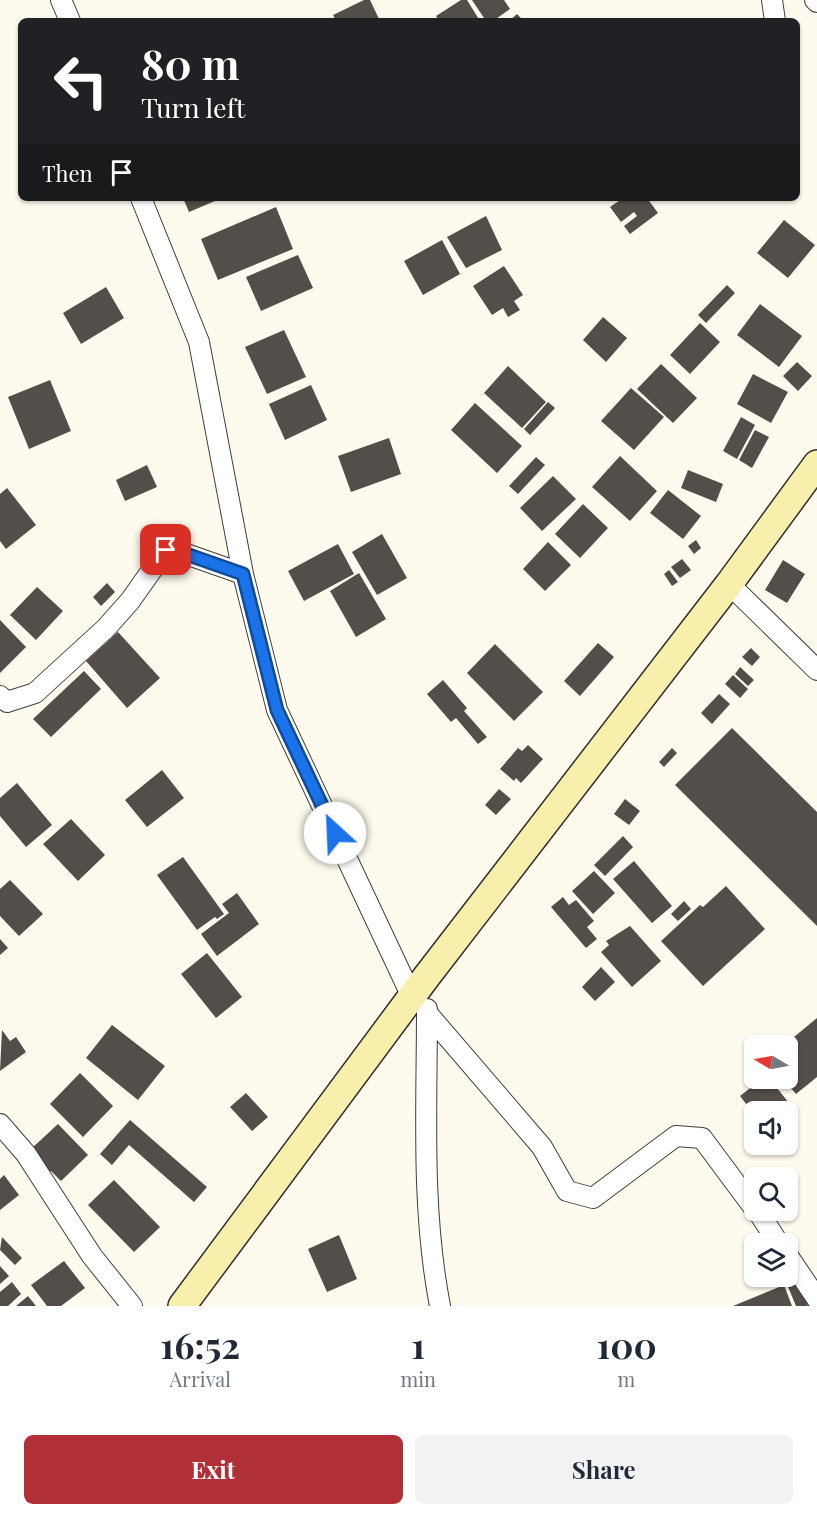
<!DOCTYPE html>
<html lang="en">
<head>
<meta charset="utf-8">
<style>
	:root { --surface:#fff; --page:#f2f2f3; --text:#1f2937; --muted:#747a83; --accent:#b13038 }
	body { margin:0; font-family:"Playfair Display",serif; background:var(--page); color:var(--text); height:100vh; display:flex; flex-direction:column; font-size:22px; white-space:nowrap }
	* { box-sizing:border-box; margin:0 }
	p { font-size:20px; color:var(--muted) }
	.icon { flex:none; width:33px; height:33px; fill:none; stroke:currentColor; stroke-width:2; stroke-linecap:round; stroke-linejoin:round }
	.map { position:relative; height:1306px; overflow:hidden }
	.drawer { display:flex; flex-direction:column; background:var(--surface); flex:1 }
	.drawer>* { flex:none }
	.hud { position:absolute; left:18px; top:18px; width:782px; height:183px; border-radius:9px; box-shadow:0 2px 4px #0004; background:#202124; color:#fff; overflow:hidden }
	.needle { width:39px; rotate:280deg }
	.buttons { position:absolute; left:744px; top:1035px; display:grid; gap:12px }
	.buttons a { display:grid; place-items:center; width:54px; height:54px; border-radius:9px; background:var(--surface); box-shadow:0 2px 4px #0004; font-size:30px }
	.pin { position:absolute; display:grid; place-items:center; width:51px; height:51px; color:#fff; margin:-26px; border-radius:12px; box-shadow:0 3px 9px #0006 }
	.me { position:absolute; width:66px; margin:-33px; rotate:335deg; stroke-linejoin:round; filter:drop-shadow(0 0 4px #0008) }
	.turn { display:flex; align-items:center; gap:21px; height:126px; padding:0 24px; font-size:27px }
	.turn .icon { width:78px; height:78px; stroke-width:2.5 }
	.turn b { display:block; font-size:42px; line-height:51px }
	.then { display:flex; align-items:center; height:57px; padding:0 24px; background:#0003; gap:12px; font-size:22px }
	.eta { display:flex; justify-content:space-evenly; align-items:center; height:102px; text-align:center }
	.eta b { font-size:36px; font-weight:700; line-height:42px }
	.button { display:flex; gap:12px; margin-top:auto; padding:12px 24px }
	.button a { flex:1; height:69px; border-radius:9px; background:var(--accent); color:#fff; font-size:24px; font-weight:700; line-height:69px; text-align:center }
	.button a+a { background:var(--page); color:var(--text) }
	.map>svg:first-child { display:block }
	.building { fill:#544e4a }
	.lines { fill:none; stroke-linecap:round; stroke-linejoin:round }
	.minor-casing { stroke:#3f3f3f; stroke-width:22 }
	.secondary-casing { stroke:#2e2e2e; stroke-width:30 }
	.minor { stroke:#fff; stroke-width:20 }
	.secondary { stroke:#f9efad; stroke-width:27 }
	.route-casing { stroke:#114b97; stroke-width:15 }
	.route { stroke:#1a73e8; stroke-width:10 }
</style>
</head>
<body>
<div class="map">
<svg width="817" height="1306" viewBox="0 0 817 1306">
	<rect width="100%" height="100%" fill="#fefaed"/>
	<!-- building -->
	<path class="building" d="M364,0h6l10,21h-44l-3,-6z
		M461,0h6l13,21h-41l-3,-5z
		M472,0h32l6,9 -17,12h-7z
		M517,14l7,7h-15z
		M183,198h39l-33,14z
		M623,198h24l11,15 -28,21 -6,-8 13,-10 -3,-4 -13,10 -11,-15z
		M276,207l17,42 -75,31 -17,-41z
		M486,216l16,34 -36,18 -19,-31z
		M784,220l31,25 -27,33 -31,-25z
		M442,240l18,34 -37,21 -19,-34z
		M298,255l15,33 -52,23 -15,-34z
		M504,266l19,29 -9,6 6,9 -12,7 -5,-9 -11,7 -19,-29z
		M727,285l8,8 -29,30 -8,-8z
		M106,287l18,31 -43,26 -18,-31z
		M760,304l42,32 -23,31 -42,-32z
		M603,317l24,21 -21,24 -23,-22z
		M700,323l20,19 -30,32 -20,-19z
		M284,330l22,47 -39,17 -22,-47z
		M797,362l15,14 -14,15 -15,-15z
		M661,364l36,34 -24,25 -36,-34z
		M508,366l38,36 -24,26 -38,-35z
		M753,374l35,18 -17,31 -34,-19z
		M50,380l21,51 -42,18 -21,-52z
		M311,385l16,35 -42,20 -16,-36z
		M631,388l33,29 -30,33 -33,-29z
		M548,402l7,6 -25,27 -6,-6z
		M475,403l47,43 -25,27 -46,-43z
		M741,417l14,8 -18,34 -14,-8z
		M755,430l14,7 -17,31 -13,-8z
		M389,438l12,36 -50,18 -13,-36z
		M620,456l37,35 -27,30 -38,-34z
		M536,457l9,8 -27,29 -9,-8z
		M147,465l10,22 -32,14 -9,-21z
		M688,470l35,14 -7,18 -35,-14z
		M553,476l23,23 -34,32 -22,-23z
		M7,488l29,37 -30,24 -6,-8v-47z
		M668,490l33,26 -18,23 -33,-26z
		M583,504l25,24 -28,30 -25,-24z
		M382,534l25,44 -30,17 -25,-43z
		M696,540l5,8 -7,6 -6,-8z
		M548,542l23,23 -26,26 -22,-22z
		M338,544l16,30 -50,27 -16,-30z
		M682,559l9,11 -11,8 -9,-11z
		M783,560l22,14 -18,29 -22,-13z
		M669,570l9,12 -6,4 -8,-12z
		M359,573l27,46 -30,18 -26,-46z
		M107,583l8,9 -14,14 -8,-9z
		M37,587l26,24 -27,29 -26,-25z
		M0,620l26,27 -26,26z
		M118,632l42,46 -33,30 -41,-47z
		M598,643l16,14 -34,39 -16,-15z
		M495,644l48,48 -29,29 -47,-48z
		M751,648l9,9 -8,9 -10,-9z
		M740,667l14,13 -6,6 -13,-12z
		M84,671l17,18 -50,48 -18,-18z
		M733,675l15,14 -8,9 -15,-14z
		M443,680l24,28 -3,3 23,26 -9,7 -22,-26 -5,4 -24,-28z
		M719,694l11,10 -18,20 -11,-11z
		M732,728l85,84v114l-142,-141z
		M528,745l15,14 -22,24 -5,-5 -2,3 -14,-12 18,-21 4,3z
		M672,748l5,5 -13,14 -5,-5z
		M162,770l22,28 -37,29 -22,-27z
		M17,783l35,42 -26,22 -26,-31v-18z
		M499,789l12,10 -15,16 -11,-10z
		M625,799l15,12 -11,14 -15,-11z
		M71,819l34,36 -27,26 -35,-37z
		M623,836l10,11 -28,29 -11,-11z
		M183,857l41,57 -7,5 -2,-2 -18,13 -40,-55z
		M634,861l38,45 -20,17 -39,-44z
		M594,871l21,22 -22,21 -21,-23z
		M10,880l33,34 -24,22 -19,-20v-27z
		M726,886l39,43 -62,57 -42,-45 39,-36 3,2z
		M237,893l22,31 -42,32 -16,-22 28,-21 -7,-9z
		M563,897l6,8 7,-5 18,21 -7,6 10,12 -11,9 -35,-41z
		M684,901l7,8 -13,12 -7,-7z
		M630,926l31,35 -29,26 -31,-35 8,-7 -3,-4z
		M0,939l8,9 -8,7z
		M207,953l35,44 -26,21 -35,-44z
		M601,967l14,15 -20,19 -13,-14z
		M817,1018v59l-21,17 -14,-16h6v-32h-5z
		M112,1025l53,41 -27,34 -52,-42z
		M2,1030l8,11 6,-4 10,15 -26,19z
		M80,1073l33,33 -30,31 -33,-33z
		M763,1078h6l24,30 -5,4h-34v2l-14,-18z
		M246,1093l22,24 -16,14 -22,-24z
		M130,1120l77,67 -13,15 -65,-57 -17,20 -12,-11z
		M58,1124l30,31 -27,26 -10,-10 -3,3 -17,-25z
		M4,1175l15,20 -19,15v-31z
		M114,1180l46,47 -26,25 -46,-47z
		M339,1235l18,44 -30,13 -19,-43z
		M2,1237l20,21 -7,7 -15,-15z
		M64,1261l21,27 -24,18h-14l-16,-21z
		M0,1266l9,10 -9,8z
		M796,1278l12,28h-12l-10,-24z
		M12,1282l9,12 -13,12h-8v-14z
		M784,1285l8,21h-59z
		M28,1296l8,10h-20z"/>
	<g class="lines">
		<!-- minor casing -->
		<g class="minor-casing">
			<path id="minor" d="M61,0l9,21
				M772,0l3,21
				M815,0l2,2
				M141,198l58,144 44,232 34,136 135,287
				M729,584l88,86
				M0,696l7,6 28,-9 71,-65 24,-27 36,-51 20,4 57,20
				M427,1009c0,98 -6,199 13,297
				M427,1013l115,134 25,44 26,7 83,-62 26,2 52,70
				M0,1124l26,30 66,102 40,50
				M757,1210l22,34
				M788,1256l29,43"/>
		</g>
		<!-- secondary casing -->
		<g class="secondary-casing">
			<path id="secondary" d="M182,1306l245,-330 302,-392 88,-120"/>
		</g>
		<!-- minor -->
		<use href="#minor" class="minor"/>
		<!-- secondary -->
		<use href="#secondary" class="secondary"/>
	</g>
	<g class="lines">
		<!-- route casing -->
		<g class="route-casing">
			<path id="route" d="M166,550l20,4 57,20 34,136 58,123"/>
		</g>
		<!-- route -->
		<use href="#route" class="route"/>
	</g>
</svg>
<div class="buttons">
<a><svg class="needle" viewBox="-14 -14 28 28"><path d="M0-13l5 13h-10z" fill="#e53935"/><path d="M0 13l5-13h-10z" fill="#747a83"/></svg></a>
<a><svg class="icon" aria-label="sound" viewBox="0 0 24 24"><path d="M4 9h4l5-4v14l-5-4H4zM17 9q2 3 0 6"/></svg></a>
<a><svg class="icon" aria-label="search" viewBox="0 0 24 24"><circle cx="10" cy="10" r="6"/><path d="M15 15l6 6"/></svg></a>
<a><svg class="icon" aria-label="layers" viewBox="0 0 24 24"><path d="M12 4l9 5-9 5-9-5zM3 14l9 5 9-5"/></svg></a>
</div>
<div class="pin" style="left:166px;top:550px;background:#d93025"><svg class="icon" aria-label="arrive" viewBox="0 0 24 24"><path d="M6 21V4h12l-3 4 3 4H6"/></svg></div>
<svg class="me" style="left:335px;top:833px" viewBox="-20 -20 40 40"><circle r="19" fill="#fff"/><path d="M0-13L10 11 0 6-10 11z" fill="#1a73e8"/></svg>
<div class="hud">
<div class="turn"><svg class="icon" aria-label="left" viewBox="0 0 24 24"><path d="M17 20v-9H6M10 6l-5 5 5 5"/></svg><div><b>80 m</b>Turn left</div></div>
<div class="then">Then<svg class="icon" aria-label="arrive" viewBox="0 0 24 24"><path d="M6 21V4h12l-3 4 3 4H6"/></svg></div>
</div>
</div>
<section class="drawer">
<div class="eta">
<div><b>16:52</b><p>Arrival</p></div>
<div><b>1</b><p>min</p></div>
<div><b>100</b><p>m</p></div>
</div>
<div class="button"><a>Exit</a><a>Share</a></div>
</section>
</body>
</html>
